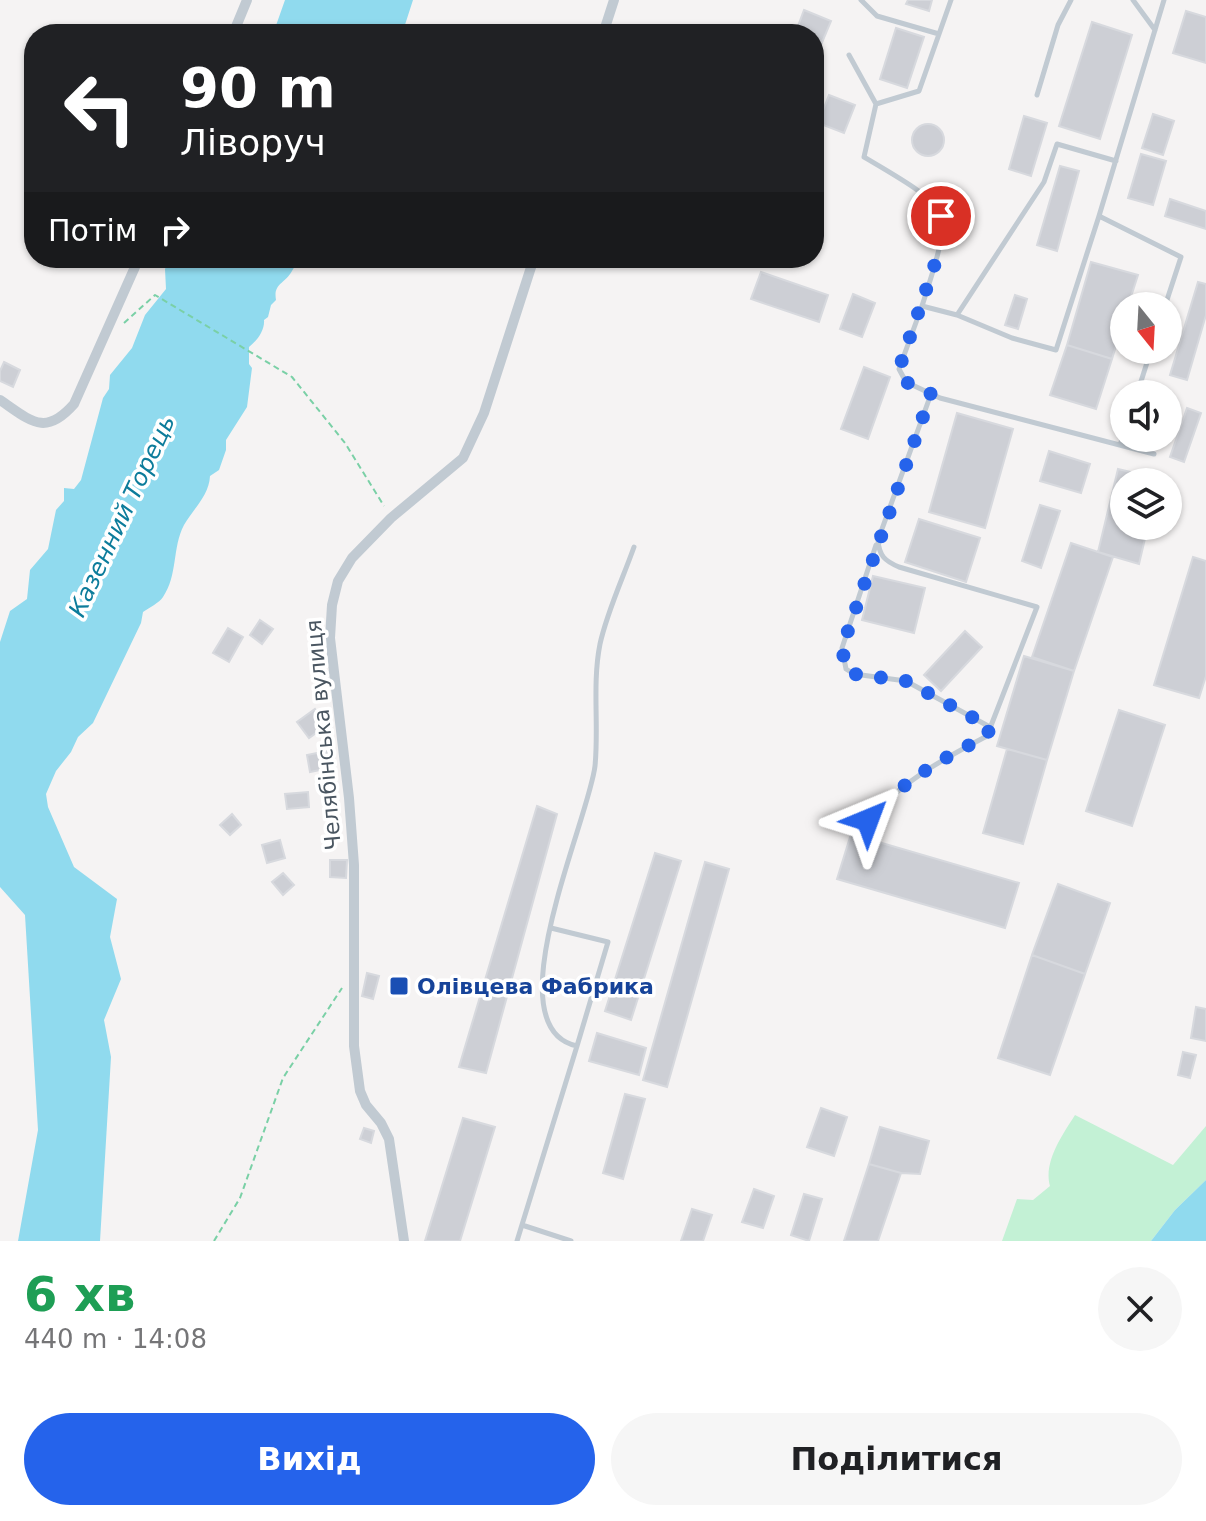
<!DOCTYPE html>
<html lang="uk">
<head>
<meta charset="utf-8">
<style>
	:root { --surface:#fff; --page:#f6f6f6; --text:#202124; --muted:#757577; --accent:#2563eb }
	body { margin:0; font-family:"DejaVu Sans",sans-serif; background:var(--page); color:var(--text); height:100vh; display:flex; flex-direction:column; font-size:30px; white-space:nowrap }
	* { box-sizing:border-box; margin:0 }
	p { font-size:26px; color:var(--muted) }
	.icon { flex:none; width:44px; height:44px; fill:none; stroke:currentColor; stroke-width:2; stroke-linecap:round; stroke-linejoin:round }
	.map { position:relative; height:1241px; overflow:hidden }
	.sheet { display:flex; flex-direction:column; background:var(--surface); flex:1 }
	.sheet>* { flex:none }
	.guide { position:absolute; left:24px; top:24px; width:800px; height:244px; border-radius:32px; box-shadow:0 2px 6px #0004; background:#202124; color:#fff; overflow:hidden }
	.needle { width:52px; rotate:162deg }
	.tools { position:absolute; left:1110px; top:292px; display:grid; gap:16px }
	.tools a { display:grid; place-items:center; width:72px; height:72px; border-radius:50%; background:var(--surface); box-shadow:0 2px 6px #0004; font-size:40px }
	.pin { position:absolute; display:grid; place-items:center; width:68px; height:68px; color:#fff; margin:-34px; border:4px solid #fff; border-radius:50%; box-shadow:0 2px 8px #0007 }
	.me { position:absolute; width:88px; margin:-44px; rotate:44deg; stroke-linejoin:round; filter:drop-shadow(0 0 6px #0008) }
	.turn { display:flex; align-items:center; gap:28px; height:168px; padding:0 24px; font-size:36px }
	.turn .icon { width:104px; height:104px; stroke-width:2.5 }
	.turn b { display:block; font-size:56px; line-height:68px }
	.then { display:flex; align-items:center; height:76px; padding:0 24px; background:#0003; gap:16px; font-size:30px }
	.round { display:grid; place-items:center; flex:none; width:84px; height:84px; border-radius:42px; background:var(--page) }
	.overview { display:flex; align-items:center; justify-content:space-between; height:136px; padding:0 24px }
	h1 { font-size:48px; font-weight:800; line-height:60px; color:#1e9e55 }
	.primary-button { display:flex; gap:16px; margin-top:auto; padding:16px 24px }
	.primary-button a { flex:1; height:92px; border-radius:48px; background:var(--accent); color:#fff; font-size:32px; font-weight:800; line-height:92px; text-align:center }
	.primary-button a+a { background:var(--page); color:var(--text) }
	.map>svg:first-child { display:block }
	.green { fill:#c3f1d5 }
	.water { fill:#90daee }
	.building { fill:#cdcfd5; stroke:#d7d9de; stroke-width:2 }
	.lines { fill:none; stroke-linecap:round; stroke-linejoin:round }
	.path { stroke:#7ad0a6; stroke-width:2; stroke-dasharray:6 4; stroke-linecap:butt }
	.lane { stroke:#c1cad2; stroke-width:5 }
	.street { stroke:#c1cad2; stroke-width:10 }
	.route { stroke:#2563eb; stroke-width:14; stroke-dasharray:0 25.2 }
	.transit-dot { fill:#1a4fb4; stroke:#fff; stroke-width:3 }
	.labels { text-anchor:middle; stroke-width:7; stroke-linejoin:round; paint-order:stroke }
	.street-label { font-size:22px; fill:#4a5661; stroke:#fff }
	.transit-label { font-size:22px; font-weight:bold; fill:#164399; stroke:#fff; text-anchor:start }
	.water-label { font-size:24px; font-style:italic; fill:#0c7c9b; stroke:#fff }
</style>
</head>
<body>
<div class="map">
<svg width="1206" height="1241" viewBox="0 0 1206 1241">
	<rect width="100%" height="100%" fill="#f5f3f3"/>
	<!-- green -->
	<path class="green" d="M1075,1115l98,50 33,-39v54l-31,30 -24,31h-149l15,-42 16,1 17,-14c-7,-24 13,-52 25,-71z"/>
	<!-- water -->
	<path class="water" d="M285,0h128l-11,34h-129z
		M170,258h128c-2,4 -3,9 -6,13 -7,13 -19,12 -16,29l-5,5 -3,12 -4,3c1,10 -7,21 -15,27v17l3,4 -5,39 -21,33v10l-7,20 -9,6c-1,20 -17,33 -26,49 -12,23 -6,50 -21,72 -4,6 -13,10 -20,15l-2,11 -48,100 -15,14 -7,15 -15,19 -10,23 2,13 26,60 43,32 -7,38 11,42 -17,41 7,37 -11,184h-82l20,-111 -13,-215 -25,-28v-245l10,-31 17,-12 3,-29 18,-21 8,-39 8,-9v-13l10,1 7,-9 22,-82 6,-9 1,-14 22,-27 13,-33 21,-26 -1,-20z
		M1206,1180v61h-55l24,-31z"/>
	<!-- building -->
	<path class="building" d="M908,0h24l-3,11 -23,-7z
		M804,10l27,11 -10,24 -7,-3v-8h-19z
		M1186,11l20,6v46l-33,-10z
		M1092,22l40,13 -32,104 -41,-13z
		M896,28l28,9 -17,51 -27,-9z
		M829,95l26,10 -11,28 -26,-10z
		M1153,114l21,7 -11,34 -21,-7z
		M1024,116l23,7 -16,53 -22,-7z
		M912 140a16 16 0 1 1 32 0a16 16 0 1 1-32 0Z
		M1141,154l25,7 -13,44 -25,-7z
		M1060,166l19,5 -22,80 -20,-6z
		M1170,199l36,12v18l-41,-13z
		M1091,262l47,13 -10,31h-4v14l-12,39 -45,-14z
		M761,272l67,23 -9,27 -68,-23z
		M1198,282l8,2v31l-19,65 -17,-5z
		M853,294l22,9 -13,34 -22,-8z
		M1015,295l12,4 -9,30 -13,-4z
		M1067,345l45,14 -16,50 -46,-14z
		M4,362l16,8 -7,17 -13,-6v-10z
		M864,367l26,10 -22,62 -27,-10z
		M1187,408l14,5 -17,49 -14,-5z
		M957,413l56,16 -28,99 -56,-16z
		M1049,451l41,13 -9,29 -41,-12z
		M1118,469l42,10 -1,3h-35v44h24l-9,38 -41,-12z
		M1040,505l20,6 -19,57 -19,-7z
		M919,519l61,19 -14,44 -61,-20z
		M1071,543l42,14 -39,114 -42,-14z
		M1193,557l13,4v115l-7,22 -45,-13z
		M873,576l52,12 -11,45 -52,-13z
		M260,620l13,9 -11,15 -12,-9z
		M228,628l15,9 -14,25 -16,-9z
		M965,631l17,16 -41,44 -17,-16z
		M1024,656l50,15 -27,89 -50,-14z
		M315,709l12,16 -18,13 -12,-16z
		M1119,710l46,15 -33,101 -46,-15z
		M1007,749l40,11 -24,84 -40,-11z
		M327,751l3,17 -20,4 -3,-17z
		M308,792l1,15 -22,2 -2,-15z
		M537,806l20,8 -71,259 -27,-6z
		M232,814l9,11 -11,10 -10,-10z
		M851,834l168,49 -14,45 -168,-49z
		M280,840l5,18 -18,5 -5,-18z
		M655,853l26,8 -50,159 -26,-9z
		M330,860h17l-1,18 -16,-1z
		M705,862l24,7 -62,218 -24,-7z
		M283,873l11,12 -11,10 -11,-13z
		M1058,884l52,19 -25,71 -53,-19z
		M1032,955l53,19 -35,101 -52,-17z
		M367,973l12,3 -6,23 -11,-3z
		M1196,1007l10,2v32l-15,-3z
		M597,1033l49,15 -7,27 -50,-14z
		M1183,1052l13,3 -6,23 -12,-3z
		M625,1094l20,5 -22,80 -20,-6z
		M821,1108l26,9 -13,39 -27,-9z
		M463,1118l32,9 -35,114h-35z
		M880,1127l49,14 -9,33 -19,-1 -32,-9z
		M364,1128l10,3 -3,12 -11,-4z
		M869,1164l32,9 -23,68h-34z
		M754,1189l20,7 -11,32 -21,-6z
		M804,1194l18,5 -13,42 -18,-6z
		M692,1209l20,6 -9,26h-22z"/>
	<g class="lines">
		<!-- path -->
		<path class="path" d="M124,323l31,-28 137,82 53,66 39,63
			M214,1241l26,-43 43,-120 59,-90"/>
		<!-- lane -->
		<path class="lane" d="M861,0l16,16 62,18
			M951,0l-32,91 -43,13 -12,53c90,53 90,50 58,149l35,9
			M1133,0l22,30
			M849,55l27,49
			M1037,95l21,-70 13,-25
			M1116,161l-59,-17 -13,38 -87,133 55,23 44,12 43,-134 65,-216
			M1099,216l82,41 -16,49
			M922,306l-23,63 7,13 34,16 214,56
			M1137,394l14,-44
			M1120,445l4,-12
			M876,545l-34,103 4,21 8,5 52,7 84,46
			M868,820c33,-38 75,-61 119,-84l50,-129 -138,-40c-14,-6 -20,-11 -21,-27l53,-146
			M551,928l57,14 -31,104
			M522,1225l49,16
			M517,1241l60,-195c-85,-18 12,-226 18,-280 4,-40 -3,-82 5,-122 7,-32 23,-66 34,-97"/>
		<!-- street -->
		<path class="street" d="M233,34l14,-34
			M603,34l11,-34
			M0,400c31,21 45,37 74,4l65,-146
			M404,1241l-15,-102 -8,-16 -15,-18 -6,-14 -6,-45v-181l-5,-67 -19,-160 2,-33 6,-24 14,-23 39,-40 72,-60 21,-45 50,-155"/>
	</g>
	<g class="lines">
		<!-- route -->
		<path class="route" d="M868,820c33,-38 75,-62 119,-84l3,-9 -84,-46 -52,-7 -8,-5 -4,-21 89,-254 -25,-12 -7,-13 42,-123v-30"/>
	</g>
	<!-- markers -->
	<rect class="transit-dot" x="389" y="976" width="20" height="20" rx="4"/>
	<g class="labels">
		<!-- street labels -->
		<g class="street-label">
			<text transform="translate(323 735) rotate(-95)" y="8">Челябінська вулиця</text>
		</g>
		<!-- transit labels -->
		<g class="transit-label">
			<text x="417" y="994">Олівцева Фабрика</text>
		</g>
		<!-- water labels -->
		<g class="water-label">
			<text transform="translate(122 516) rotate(-65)" y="8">Казенний Торець</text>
		</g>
	</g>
</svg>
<div class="tools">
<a><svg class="needle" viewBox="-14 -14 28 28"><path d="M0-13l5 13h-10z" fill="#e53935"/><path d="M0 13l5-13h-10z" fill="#757577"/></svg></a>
<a><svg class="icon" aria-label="sound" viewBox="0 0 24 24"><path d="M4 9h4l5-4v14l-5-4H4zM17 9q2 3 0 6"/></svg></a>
<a><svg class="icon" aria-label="layers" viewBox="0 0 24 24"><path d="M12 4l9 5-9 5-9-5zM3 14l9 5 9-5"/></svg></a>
</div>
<div class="pin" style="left:941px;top:216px;background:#d93025"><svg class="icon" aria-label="arrive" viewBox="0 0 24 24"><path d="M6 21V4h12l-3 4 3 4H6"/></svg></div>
<svg class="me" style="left:868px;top:820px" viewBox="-20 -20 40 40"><path d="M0-17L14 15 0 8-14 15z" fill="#2563eb" stroke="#fff" stroke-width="4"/></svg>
<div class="guide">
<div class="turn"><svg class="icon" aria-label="left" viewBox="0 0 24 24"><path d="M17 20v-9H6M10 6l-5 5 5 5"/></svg><div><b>90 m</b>Ліворуч</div></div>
<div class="then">Потім<svg class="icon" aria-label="right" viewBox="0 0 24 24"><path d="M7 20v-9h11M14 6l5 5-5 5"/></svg></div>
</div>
</div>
<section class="sheet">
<div class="overview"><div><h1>6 хв</h1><p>440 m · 14:08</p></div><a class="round"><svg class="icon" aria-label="close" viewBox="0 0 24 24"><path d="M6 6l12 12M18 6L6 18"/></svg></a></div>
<div class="primary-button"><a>Вихід</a><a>Поділитися</a></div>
</section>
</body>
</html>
